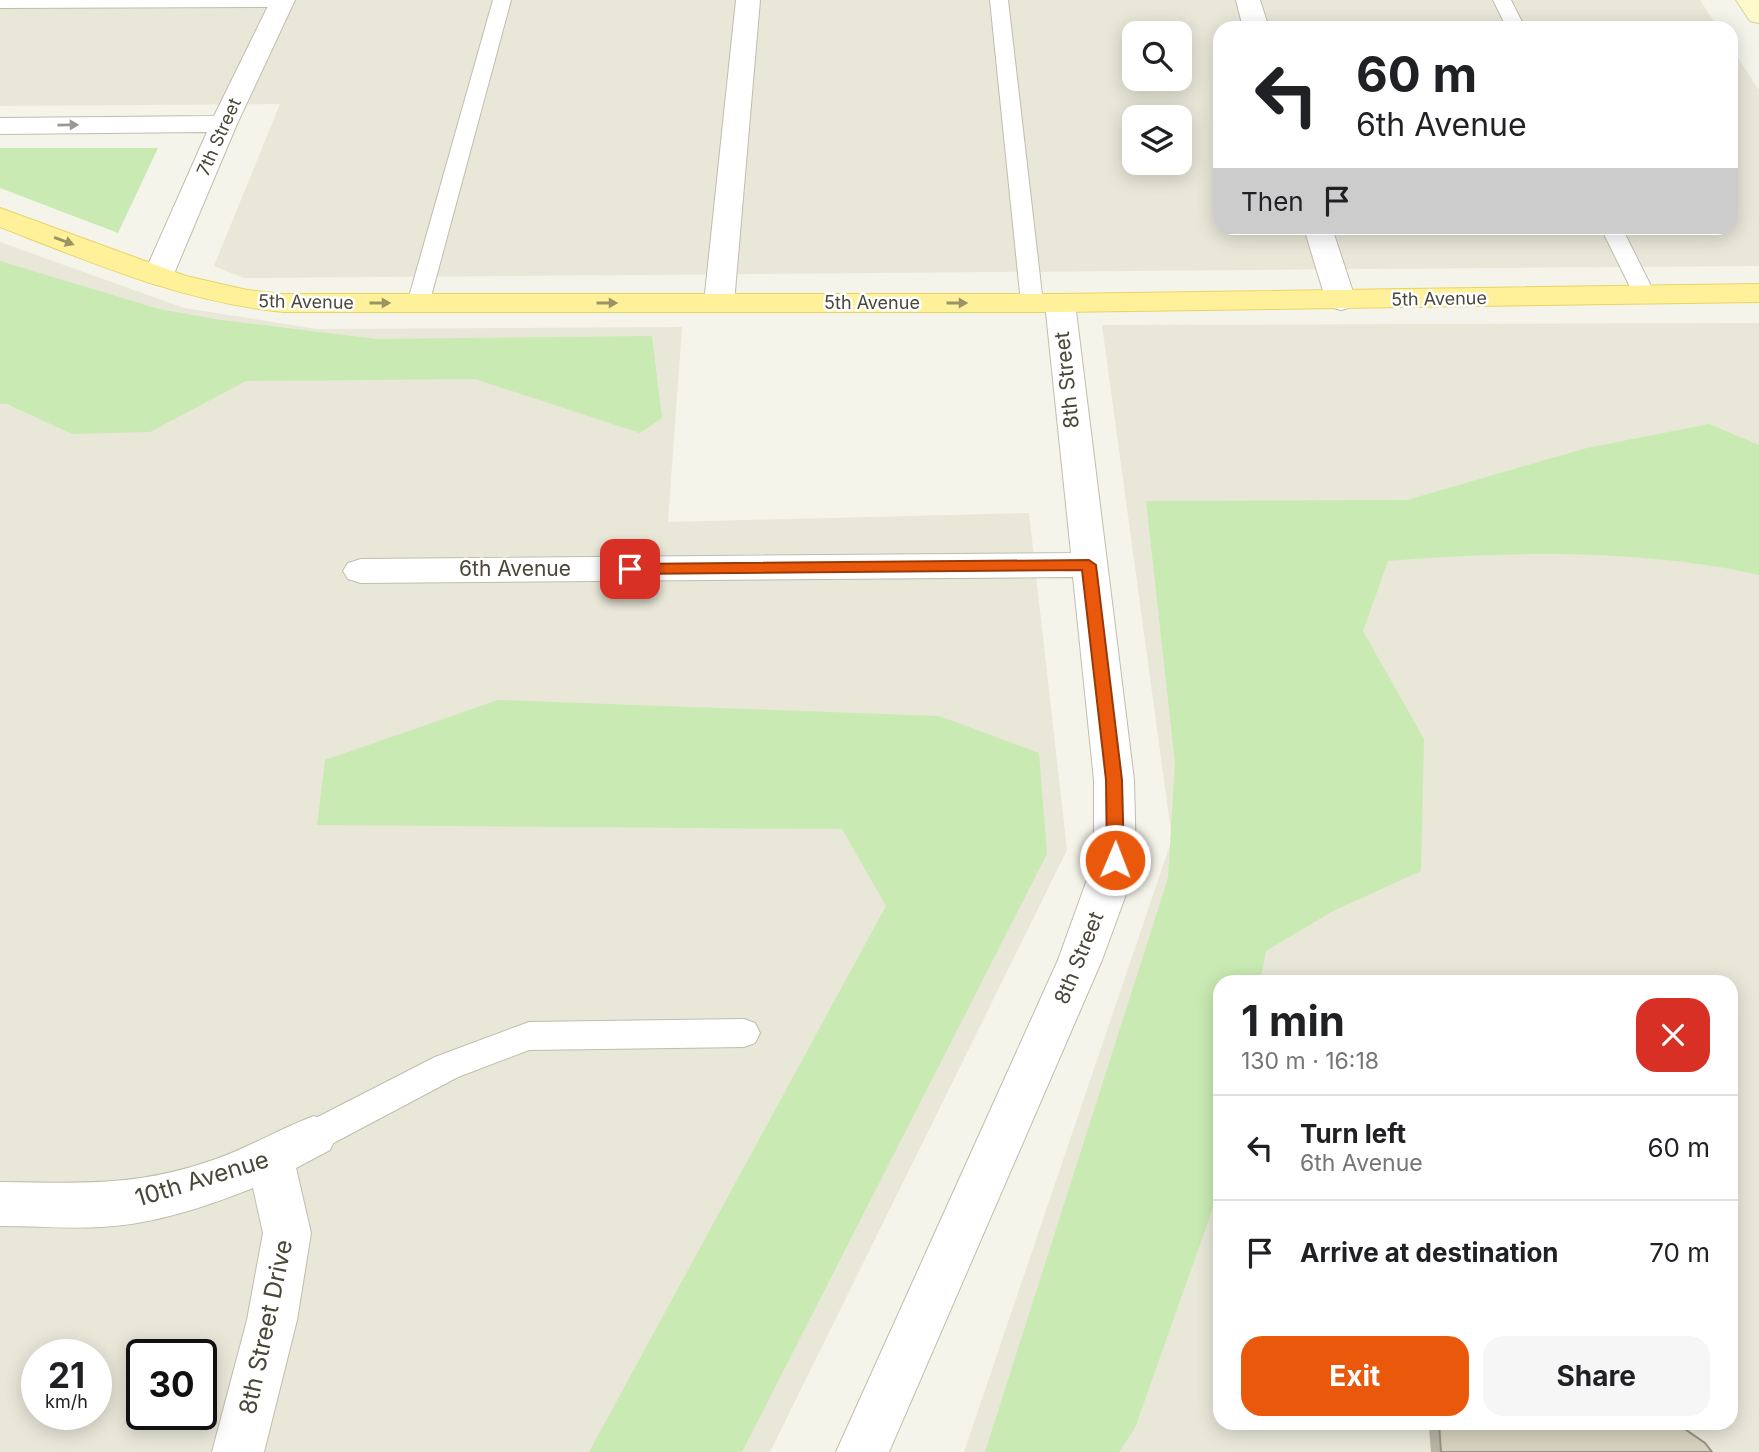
<!DOCTYPE html>
<html lang="en">
<head>
<meta charset="utf-8">
<style>
	:root { --surface:#fff; --page:#f6f6f6; --text:#202124; --muted:#757577; --line:#e0e0e0; --accent:#ea580c }
	body { margin:0; font-family:Inter,sans-serif; background:var(--page); color:var(--text); height:100vh; display:flex; flex-direction:column; font-size:26px; white-space:nowrap }
	* { box-sizing:border-box; margin:0 }
	p { font-size:23px; color:var(--muted) }
	.icon { flex:none; width:38px; height:38px; fill:none; stroke:currentColor; stroke-width:2; stroke-linecap:round; stroke-linejoin:round }
	.map { position:relative; flex:1; overflow:hidden }
	.sheet { position:absolute; left:1213px; top:975px; width:525px; height:455px; display:flex; flex-direction:column; background:var(--surface); border-radius:21px; box-shadow:0 4px 18px #0003 }
	.sheet>* { flex:none }
	.guide { position:absolute; left:1213px; top:21px; width:525px; height:214px; border-radius:21px; box-shadow:0 4px 18px #0003; background:#fff; color:var(--text); overflow:hidden }
	.tools { position:absolute; left:1122px; top:21px; display:grid; gap:14px }
	.tools a { display:grid; place-items:center; width:70px; height:70px; border-radius:14px; background:var(--surface); box-shadow:0 4px 18px #0003; font-size:35px }
	.speed { position:absolute; left:21px; top:1339px; display:flex; gap:14px; font-size:35px; font-weight:700; text-align:center }
	.speed>* { display:grid; place-content:center; width:91px; height:91px; border-radius:50%; background:var(--surface); box-shadow:0 4px 18px #0003; line-height:1 }
	.speed small { font-size:18px; font-weight:400 }
	.speed .limit { border:4px solid #111; border-radius:10px; background:#fff; color:#111 }
	.pin { position:absolute; display:grid; place-items:center; width:60px; height:60px; color:#fff; margin:-30px; border-radius:14px; box-shadow:0 4px 10px #0006 }
	.me { position:absolute; width:77px; margin:-38px; rotate:1deg; stroke-linejoin:round; filter:drop-shadow(0 0 5px #0008) }
	.turn { display:flex; align-items:center; gap:24px; height:147px; padding:0 28px; font-size:32px }
	.turn .icon { width:91px; height:91px; stroke-width:2.5 }
	.turn b { display:block; font-size:49px; line-height:60px }
	.then { display:flex; align-items:center; height:66px; padding:0 28px; background:#0003; gap:14px; font-size:26px }
	.round { display:grid; place-items:center; flex:none; width:74px; height:74px; border-radius:21px; background:var(--page) }
	.head { display:flex; align-items:center; justify-content:space-between; height:119px; padding:0 28px }
	h1 { font-size:42px; font-weight:700; line-height:52px }
	.primary-button { display:flex; gap:14px; margin-top:auto; padding:14px 28px }
	.primary-button a { flex:1; height:80px; border-radius:21px; background:var(--accent); color:#fff; font-size:28px; font-weight:700; line-height:80px; text-align:center }
	.primary-button a+a { background:var(--page); color:var(--text) }
	ul { padding:0; list-style:none }
	li { display:flex; align-items:center; gap:21px; height:105px; padding:0 28px; border-top:2px solid var(--line) }
	li div { flex:1 }
	li b { display:block; font-size:26px }
	li em { font-style:normal }
	.map>svg:first-child { display:block }
	.residential { fill:#e9e7d8; fill-rule:evenodd }
	.green { fill:#c9eab3 }
	.lines { fill:none; stroke-linecap:round; stroke-linejoin:round }
	.lane-casing { stroke:#c1bdac; stroke-width:2 }
	.street-casing { stroke:#c1bdac; stroke-width:2 }
	.secondary-casing { stroke:#d6cf9a; stroke-width:2 }
	.primary-casing { stroke:#e7d467; stroke-width:2 }
	.lane { fill:#fff; fill-rule:evenodd }
	.street { fill:#fff; fill-rule:evenodd }
	.secondary { fill:#fffacb; fill-rule:evenodd }
	.primary { fill:#fff19a; fill-rule:evenodd }
	.wall { fill:#b9b5a4 }
	.building { fill:#d7d2bf; stroke:#969386; stroke-width:2 }
	.oneway { fill:#9b9992 }
	.oneway2 { fill:#9b9364 }
	.route { fill:#ea580c; stroke:#983908; stroke-width:2 }
	.labels { text-anchor:middle; stroke-width:5; stroke-linejoin:round; paint-order:stroke }
	.far-street-label { font-size:18px; fill:#4a4638; stroke:#fff }
	.street-label { font-size:21px; fill:#4a4638; stroke:#fff }
	.near-street-label { font-size:24px; fill:#4a4638; stroke:#fff }
</style>
</head>
<body>
<div class="map">
<svg width="1759" height="1452" viewBox="0 0 1759 1452">
	<rect width="100%" height="100%" fill="#f5f4ea"/>
	<!-- residential -->
	<path class="residential" d="M0,0h1700l18,28h-498v200h511v-181l28,43v176l-1515,12 -30,-12 66,-162 -280,2zM1134,33h46v46h-46zM1134,117h46v46h-46z
		M0,242l184,66 133,21 365,-2 -14,195 361,-9 38,337 -297,602h-770zM37,1354h59v60h-59zM142,1354h59v60h-59z
		M1759,323v1129h-795l208,-613 -70,-514zM1220,982h511v441h-511z"/>
	<!-- green -->
	<path class="green" d="M0,148h158l-40,85 -118,-45z
		M0,261l159,48 61,11 157,19 275,-3 10,82 -22,15 -165,-54 -229,2 -96,51 -78,2 -65,-30h-7z
		M1709,424l50,21v130c-115,-26 -254,-24 -371,-14l-25,70 61,108 -3,132 -88,40 -67,40 -6,31h-40v206l-85,240 -16,24h-134l183,-574 7,-115 -29,-262 261,-1 180,-52z
		M498,700l441,16 100,37 8,101 -305,598h-153l297,-546 -44,-77 -525,-4 8,-65z"/>
	<g class="lines">
		<!-- lane casing -->
		<g class="lane-casing">
			<path id="lane" d="M0,0h290l1,2 -9,5 -282,1z
				M493,0h18l-82,304 -3,5h-16l-3,-5z
				M990,0h18l35,303 -3,5h-16l-3,-5z
				M1493,0h18l14,28h-18z
				M1601,228h21l33,66 -3,5h-16z
				M744,1019l11,4 5,10 -5,10 -11,4 -215,3 -71,27 -132,70 -12,4 -12,-4 -5,-11 5,-11 133,-68 94,-35z"/>
		</g>
		<!-- street casing -->
		<g class="street-casing">
			<path id="street" d="M271,0h24l-58,124 -64,152 -4,6 -11,3 -11,-3 -4,-6 64,-144 -207,2v-16l214,-2z
				M736,0h24l-26,303 -4,6 -11,3 -11,-3 -4,-6z
				M1236,0h24l9,28h-26z
				M1304,228h28l24,73 -4,6 -11,3 -11,-3 -4,-6z
				M1060,294l11,3 4,6 59,477 2,80 -8,29 -26,71 -213,492h-53l222,-492 36,-100v-80l-21,-203 -712,6 -13,-4 -5,-8 5,-8 13,-4 710,-6 -26,-250 4,-6z
				M314,1116l16,6 7,14 -7,14 -34,18 15,65 -14,87 -33,132h-52l35,-132 16,-87 -10,-45c-48,19 -98,36 -151,39 -34,2 -68,-1 -102,-1v-44c81,1 138,5 216,-23 34,-12 65,-31 98,-43z"/>
		</g>
		<!-- secondary casing -->
		<g class="secondary-casing">
			<path id="secondary" d="M1736,0h23v23l-9,-2z"/>
		</g>
		<!-- primary casing -->
		<g class="primary-casing">
			<path id="primary" d="M0,208l186,68 61,14 36,4h777l699,-10v18l-699,10h-777c-100,-10 -190,-49 -283,-85z"/>
		</g>
		<!-- lane -->
		<use href="#lane" class="lane"/>
		<!-- street -->
		<use href="#street" class="street"/>
		<!-- secondary -->
		<use href="#secondary" class="secondary"/>
		<!-- primary -->
		<use href="#primary" class="primary"/>
	</g>
	<!-- wall -->
	<path class="wall" d="M1432,1423h251l-1,4 30,25h-281l-2,-24z"/>
	<!-- building -->
	<path class="building" d="M1439,1423h244l-1,4 23,16 7,9h-271z"/>
	<!-- one-way arrows -->
	<defs><path id="oneway-solid" d="M-6-.8H1V-3.2L6.5 0L1 3.2V.8H-6Z" transform="scale(1.75)"/></defs>
	<use class="oneway" href="#oneway-solid" transform="translate(68 125) rotate(-1)"/>
	<g class="oneway2">
		<use href="#oneway-solid" transform="translate(64 241) rotate(20)"/>
		<use href="#oneway-solid" transform="translate(380 303)"/>
		<use href="#oneway-solid" transform="translate(607 303)"/>
		<use href="#oneway-solid" transform="translate(957 303)"/>
	</g>
	<!-- route -->
	<path class="route" d="M1089,560l7,5 26,215 2,80 -3,4h-12l-2,-4 -1,-80 -24,-210 -452,4 -7,-5 7,-5z"/>
	<g class="labels">
		<!-- far-street labels -->
		<g class="far-street-label">
			<text transform="translate(219 137) rotate(-66)" y="6">7th Street</text>
			<text transform="translate(1439 299) rotate(-1)" y="6">5th Avenue</text>
			<text transform="translate(306 302) rotate(1)" y="6">5th Avenue</text>
			<text x="872" y="309">5th Avenue</text>
		</g>
		<!-- street labels -->
		<g class="street-label">
			<text transform="translate(1067 380) rotate(-96)" y="7">8th Street</text>
			<text x="515" y="576">6th Avenue</text>
			<text transform="translate(1079 958) rotate(-68)" y="7">8th Street</text>
		</g>
		<!-- near-street labels -->
		<g class="near-street-label">
			<text transform="translate(202 1179) rotate(-17)" y="8">10th Avenue</text>
			<text transform="translate(266 1327) rotate(-78)" y="8">8th Street Drive</text>
		</g>
	</g>
</svg>
<div class="tools">
<a><svg class="icon" aria-label="search" viewBox="0 0 24 24"><circle cx="10" cy="10" r="6"/><path d="M15 15l6 6"/></svg></a>
<a><svg class="icon" aria-label="layers" viewBox="0 0 24 24"><path d="M12 4l9 5-9 5-9-5zM3 14l9 5 9-5"/></svg></a>
</div>
<div class="speed"><div>21<small>km/h</small></div><div class="limit">30</div></div>
<div class="pin" style="left:630px;top:569px;background:#d93025"><svg class="icon" aria-label="arrive" viewBox="0 0 24 24"><path d="M6 21V4h12l-3 4 3 4H6"/></svg></div>
<svg class="me" style="left:1115px;top:860px" viewBox="-20 -20 40 40"><circle r="17" fill="#ea580c" stroke="#fff" stroke-width="3"/><path d="M0-11L8 9 0 5-8 9z" fill="#fff"/></svg>
<div class="guide">
<div class="turn"><svg class="icon" aria-label="left" viewBox="0 0 24 24"><path d="M17 20v-9H6M10 6l-5 5 5 5"/></svg><div><b>60 m</b>6th Avenue</div></div>
<div class="then">Then<svg class="icon" aria-label="arrive" viewBox="0 0 24 24"><path d="M6 21V4h12l-3 4 3 4H6"/></svg></div>
</div>
<section class="sheet">
<div class="head"><div><h1>1 min</h1><p>130 m · 16:18</p></div><a class="round" style="background:#d93025;color:#fff"><svg class="icon" aria-label="close" viewBox="0 0 24 24"><path d="M6 6l12 12M18 6L6 18"/></svg></a></div>
<ul>
<li><svg class="icon" aria-label="left" viewBox="0 0 24 24"><path d="M17 20v-9H6M10 6l-5 5 5 5"/></svg><div><b>Turn left</b><p>6th Avenue</p></div><em>60 m</em></li>
<li><svg class="icon" aria-label="arrive" viewBox="0 0 24 24"><path d="M6 21V4h12l-3 4 3 4H6"/></svg><div><b>Arrive at destination</b></div><em>70 m</em></li>
</ul>
<div class="primary-button"><a>Exit</a><a>Share</a></div>
</section>
</div>
</body>
</html>
